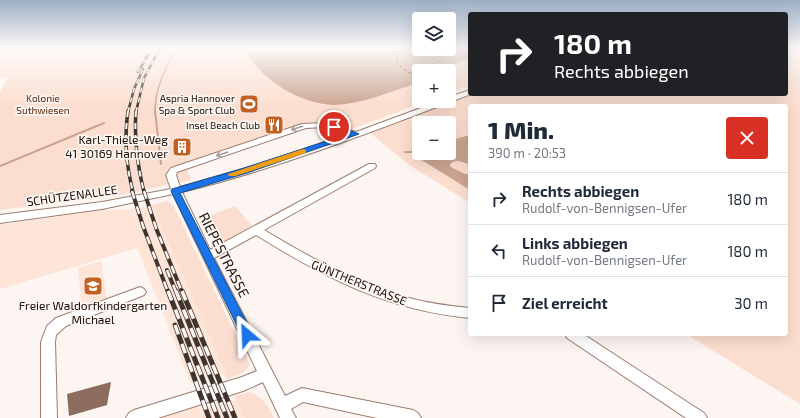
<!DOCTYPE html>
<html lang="de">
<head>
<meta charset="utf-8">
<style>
	:root { --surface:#fff; --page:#f6f6f7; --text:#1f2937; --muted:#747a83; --line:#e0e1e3 }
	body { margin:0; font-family:"Exo 2",sans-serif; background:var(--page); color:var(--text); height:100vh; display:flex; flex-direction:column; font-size:15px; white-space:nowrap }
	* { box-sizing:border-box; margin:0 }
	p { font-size:13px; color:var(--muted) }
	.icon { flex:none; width:22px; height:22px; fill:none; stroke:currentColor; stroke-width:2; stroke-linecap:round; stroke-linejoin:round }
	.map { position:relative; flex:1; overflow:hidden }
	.details { position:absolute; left:468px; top:104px; width:320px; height:232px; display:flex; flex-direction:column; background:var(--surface); border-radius:4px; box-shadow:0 4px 16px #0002 }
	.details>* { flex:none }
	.hud { position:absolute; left:468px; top:12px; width:320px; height:84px; border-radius:4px; box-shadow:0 4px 16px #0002; background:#202124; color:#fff; overflow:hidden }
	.buttons { position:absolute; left:412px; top:12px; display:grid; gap:8px }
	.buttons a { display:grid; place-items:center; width:44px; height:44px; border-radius:4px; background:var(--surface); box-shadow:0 4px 16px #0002; font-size:20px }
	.pin { position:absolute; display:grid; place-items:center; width:34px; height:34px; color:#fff; margin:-17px; border:2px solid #fff; border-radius:50%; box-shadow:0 1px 4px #0007 }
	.me { position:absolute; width:44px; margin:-22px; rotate:334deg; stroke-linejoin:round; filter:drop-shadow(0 0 3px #0008) }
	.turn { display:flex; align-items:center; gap:14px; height:84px; padding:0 20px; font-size:18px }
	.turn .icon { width:52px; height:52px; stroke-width:2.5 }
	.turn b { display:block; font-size:28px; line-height:34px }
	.round { display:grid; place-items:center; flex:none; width:42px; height:42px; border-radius:4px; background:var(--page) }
	.overview { display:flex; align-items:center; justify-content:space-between; height:68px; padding:0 20px }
	h1 { font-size:24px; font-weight:800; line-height:30px }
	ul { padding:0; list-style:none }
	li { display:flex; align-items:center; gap:12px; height:52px; padding:0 20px; border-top:1px solid var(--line) }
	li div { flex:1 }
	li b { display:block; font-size:15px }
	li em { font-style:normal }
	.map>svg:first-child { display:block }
	.built { fill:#fee5d8 }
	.green { fill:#fbdecf; fill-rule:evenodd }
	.water { fill:#cba490 }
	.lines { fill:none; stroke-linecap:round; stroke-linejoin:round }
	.stream-far1 { stroke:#cba490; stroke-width:1.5 }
	.stream { stroke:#cba490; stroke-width:2 }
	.ferry { stroke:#5e2d0e; stroke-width:1; stroke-dasharray:3.5 2.5; stroke-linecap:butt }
	.building { fill:#8c6d5e }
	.minor-casing { stroke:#9c7d6d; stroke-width:2 }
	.minor { fill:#fff; fill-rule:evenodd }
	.rail-far3-casing { stroke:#3f352f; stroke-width:2.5 }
	.rail-far2-casing { stroke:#3f352f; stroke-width:3.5 }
	.rail-far1-casing { stroke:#3f352f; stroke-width:4 }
	.rail-casing { stroke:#3f352f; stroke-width:5 }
	.rail-far3 { stroke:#fcf5f1; stroke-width:1.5; stroke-dasharray:5; stroke-linecap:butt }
	.rail-far2 { stroke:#fcf5f1; stroke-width:2; stroke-dasharray:6; stroke-linecap:butt }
	.rail-far1 { stroke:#fcf5f1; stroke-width:2.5; stroke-dasharray:8; stroke-linecap:butt }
	.rail { stroke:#fcf5f1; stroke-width:3.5; stroke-dasharray:10; stroke-linecap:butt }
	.oneway { stroke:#a39f9d }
	.route { fill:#1a73e8; stroke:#114b97 }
	.slow { fill:#f59e0b }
	.labels { text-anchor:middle; stroke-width:3.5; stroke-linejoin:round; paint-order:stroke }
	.far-park-label { font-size:10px; fill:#562505; stroke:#fcf5f1 }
	.far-poi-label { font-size:10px; fill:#1a0f09; stroke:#fcf5f1; text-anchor:end }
	.poi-label { font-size:12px; fill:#1a0f09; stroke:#fcf5f1; text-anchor:end }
	.street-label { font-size:12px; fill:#1a0f09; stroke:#fcf5f1 }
	.near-street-label { font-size:14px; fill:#1a0f09; stroke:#fcf5f1 }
</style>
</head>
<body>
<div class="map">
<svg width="800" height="418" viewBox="0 0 800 418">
	<rect width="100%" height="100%" fill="#fcf5f1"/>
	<!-- built -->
	<path class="built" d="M152,205l9,21 67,153 -6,-5 -32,8 -53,-134 -137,41v-64l101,-15h27z
		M101,261l6,38 -25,9 -4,-40z
		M235,396l10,22h-102l54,-15 3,7 34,-10z"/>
	<!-- green -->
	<path class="green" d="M0,48h245c13,32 38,41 69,50 7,2 16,7 23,6 28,-1 54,-13 80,-21l-6,-5 8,-2v25h8l-83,31 -22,-5 -21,3 -114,38 4,12 -71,15 -120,15v-118l8,-15 -8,1z
		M786,48h14v356l-114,-70h100v-228h-316v97l-62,-39 -39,-32 105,-38h312zM419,123h30v30h-30z
		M470,59v27l-21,7v-22h-15z
		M167,201l6,4 77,160 -6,7 -16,7 -76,-174z
		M235,206l17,20 -29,16h-4l-14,-25z
		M249,392c15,6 19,13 25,26h-29l-10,-22z"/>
	<!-- water -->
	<path class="water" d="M245,48h225v11l-36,12h-15v5l-7,3 6,4c-27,8 -55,21 -83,22 -33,0 -78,-26 -90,-57z
		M470,137v28c-7,-3 -13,-7 -20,-1l1,3 14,7h5v16l-58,-36 1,-4 6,-1v4h30v-10z"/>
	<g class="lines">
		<!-- stream-far1 -->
		<path class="stream-far1" d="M155,112c0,-24 10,-43 21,-64"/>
		<!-- stream -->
		<path class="stream" d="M155,111l6,53
			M449,142l21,-6
			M405,152h7l1,-3 6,-1
			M0,166l104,-43"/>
		<!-- ferry -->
		<path class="ferry" d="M394,48l4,16 11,9 10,-1
			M422,71l42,-23"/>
	</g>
	<!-- building -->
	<path class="building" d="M111,382l-4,23 -38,11 -2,-22z"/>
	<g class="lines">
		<!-- minor casing -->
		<g class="minor-casing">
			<path id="minor" d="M470,90l1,4c-95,36 -191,74 -289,98l28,58 159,-86h6l1,2 -1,2 -111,62c47,28 96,56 149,69 19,5 38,7 57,9v10c-84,-8 -144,-40 -214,-83l-42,23 71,138 17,-8 111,22 5,3 3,5h-44l-74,-16 -12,7 5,9h-16l-17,-36 -20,9 -85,27h-32l3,-5 5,-3 108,-33 15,-6 -84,-177 -71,15 -102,14v-8l102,-13 69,-13 -5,-14 5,-7 131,-44 24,-1 30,9 84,-31h9v-4zM325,127l23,7 -81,28 -87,25 -4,-12 1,-3 129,-44z
				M140,287l4,2 2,3 -2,3 -78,31 -10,9 -1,7 2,76h-16v-76l6,-16 9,-8z
				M565,334h18l121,79 3,5h-21l-119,-80z"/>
		</g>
		<!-- minor -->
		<use href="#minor" class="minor"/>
		<!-- rail-far3 casing -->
		<g class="rail-far3-casing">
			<path id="rail-far3" d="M138,72l14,-24
				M128,112l6,-23 9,-20
				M136,112l8,-34 16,-30"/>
		</g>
		<!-- rail-far2 casing -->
		<g class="rail-far2-casing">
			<path id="rail-far2" d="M128,111c-4,28 -2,54 5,81
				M136,111c-2,28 1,53 8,81"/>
		</g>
		<!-- rail-far1 casing -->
		<g class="rail-far1-casing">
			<path id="rail-far1" d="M132,191l11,35 25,66
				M144,191l12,37 26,64
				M167,270l9,22"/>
		</g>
		<!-- rail casing -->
		<g class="rail-casing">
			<path id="rail" d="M168,291l50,127
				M176,291l51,127
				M182,291l53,127
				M175,325l34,93"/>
		</g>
		<!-- rail-far3 -->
		<use href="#rail-far3" class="rail-far3"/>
		<!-- rail-far2 -->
		<use href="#rail-far2" class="rail-far2"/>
		<!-- rail-far1 -->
		<use href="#rail-far1" class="rail-far1"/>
		<!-- rail -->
		<use href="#rail" class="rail"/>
	</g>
	<!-- one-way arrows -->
	<defs><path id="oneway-shaft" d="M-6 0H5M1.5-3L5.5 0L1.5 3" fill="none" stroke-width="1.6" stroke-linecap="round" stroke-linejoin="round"/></defs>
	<g class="oneway">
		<use href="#oneway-shaft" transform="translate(297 128) rotate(163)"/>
		<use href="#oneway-shaft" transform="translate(222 154) rotate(161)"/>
	</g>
	<!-- sky -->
	<linearGradient id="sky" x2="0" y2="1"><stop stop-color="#9caec5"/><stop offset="0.45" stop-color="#fefaf9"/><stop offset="1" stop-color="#fefaf9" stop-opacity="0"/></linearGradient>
	<rect width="800" height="107" fill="url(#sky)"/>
	<!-- route -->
	<path class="route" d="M332,125h5l22,9 -112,39 -67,20 73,142 -2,3 -4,2 -4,-2 -72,-147 1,-2 69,-20 107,-35 -16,-6z"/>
	<!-- slow -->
	<path class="slow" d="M303,149l3,1v3l-71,23h-6l-1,-2z"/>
	<!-- icons -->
	<defs>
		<g id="stadium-square" transform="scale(1)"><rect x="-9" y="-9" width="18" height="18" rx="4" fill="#c26022" stroke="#fcf5f1"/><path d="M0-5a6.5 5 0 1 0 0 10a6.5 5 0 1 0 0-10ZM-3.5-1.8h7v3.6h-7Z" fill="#fff"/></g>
		<g id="restaurant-square" transform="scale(1)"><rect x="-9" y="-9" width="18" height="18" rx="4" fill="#c26022" stroke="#fcf5f1"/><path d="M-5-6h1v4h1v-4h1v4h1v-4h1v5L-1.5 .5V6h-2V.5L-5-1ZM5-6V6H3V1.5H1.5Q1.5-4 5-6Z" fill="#fff"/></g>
		<g id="building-square" transform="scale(1)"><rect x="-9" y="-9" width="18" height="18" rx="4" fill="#c26022" stroke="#fcf5f1"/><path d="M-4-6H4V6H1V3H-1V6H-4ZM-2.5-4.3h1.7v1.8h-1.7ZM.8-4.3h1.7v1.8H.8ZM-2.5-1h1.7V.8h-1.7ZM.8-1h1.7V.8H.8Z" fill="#fff"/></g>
		<g id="school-square" transform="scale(1)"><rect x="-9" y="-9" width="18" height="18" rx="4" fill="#c26022" stroke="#fcf5f1"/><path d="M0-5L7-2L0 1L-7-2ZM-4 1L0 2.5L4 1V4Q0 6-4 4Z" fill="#fff"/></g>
	</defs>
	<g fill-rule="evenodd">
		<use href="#stadium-square" x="249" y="104"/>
		<use href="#restaurant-square" x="274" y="125"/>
		<use href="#building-square" x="182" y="147"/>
		<use href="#school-square" x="93" y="286"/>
	</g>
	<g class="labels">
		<!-- far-park labels -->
		<g class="far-park-label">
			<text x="43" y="102">Kolonie<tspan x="43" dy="12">Suthwiesen</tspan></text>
		</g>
		<!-- far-poi labels -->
		<g class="far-poi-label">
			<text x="235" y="102">Aspria Hannover<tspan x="235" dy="12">Spa &amp; Sport Club</tspan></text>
			<text x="260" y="129">Insel Beach Club</text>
		</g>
		<!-- poi labels -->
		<g class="poi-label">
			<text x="168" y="144">Karl-Thiele-Weg<tspan x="168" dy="14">41 30169 Hannover</tspan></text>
			<text x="93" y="310" text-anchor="middle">Freier Waldorfkindergarten<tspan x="93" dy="14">Michael</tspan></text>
		</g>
		<!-- street labels -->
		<g class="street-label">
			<text transform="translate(72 196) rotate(-8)" y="4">SCHÜTZENALLEE</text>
			<text transform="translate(359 283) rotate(22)" y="4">GÜNTHERSTRASSE</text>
		</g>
		<!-- near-street labels -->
		<g class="near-street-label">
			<text transform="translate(224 255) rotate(63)" y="5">RIEPESTRASSE</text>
		</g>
	</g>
</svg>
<div class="buttons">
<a><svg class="icon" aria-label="layers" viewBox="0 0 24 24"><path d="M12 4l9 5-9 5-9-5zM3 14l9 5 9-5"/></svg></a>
<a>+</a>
<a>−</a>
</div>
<div class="pin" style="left:334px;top:127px;background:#d93025"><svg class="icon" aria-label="arrive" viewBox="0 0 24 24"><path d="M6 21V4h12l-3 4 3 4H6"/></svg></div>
<svg class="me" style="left:247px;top:335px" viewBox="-20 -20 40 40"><path d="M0-17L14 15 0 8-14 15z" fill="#1a73e8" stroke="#fff" stroke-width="4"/></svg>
<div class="hud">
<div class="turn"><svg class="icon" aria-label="right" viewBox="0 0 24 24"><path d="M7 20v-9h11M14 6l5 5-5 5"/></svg><div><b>180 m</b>Rechts abbiegen</div></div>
</div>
<section class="details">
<div class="overview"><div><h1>1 Min.</h1><p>390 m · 20:53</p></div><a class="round" style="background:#d93025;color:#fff"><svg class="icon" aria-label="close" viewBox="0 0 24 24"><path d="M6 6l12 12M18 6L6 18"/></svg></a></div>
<ul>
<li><svg class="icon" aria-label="right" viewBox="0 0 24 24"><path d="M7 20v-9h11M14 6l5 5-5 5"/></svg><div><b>Rechts abbiegen</b><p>Rudolf-von-Bennigsen-Ufer</p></div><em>180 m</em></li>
<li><svg class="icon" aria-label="left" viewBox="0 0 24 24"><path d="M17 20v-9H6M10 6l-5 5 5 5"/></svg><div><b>Links abbiegen</b><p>Rudolf-von-Bennigsen-Ufer</p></div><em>180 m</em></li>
<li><svg class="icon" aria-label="arrive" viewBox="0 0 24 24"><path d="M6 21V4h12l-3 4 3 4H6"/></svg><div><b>Ziel erreicht</b></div><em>30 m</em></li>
</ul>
</section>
</div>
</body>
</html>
